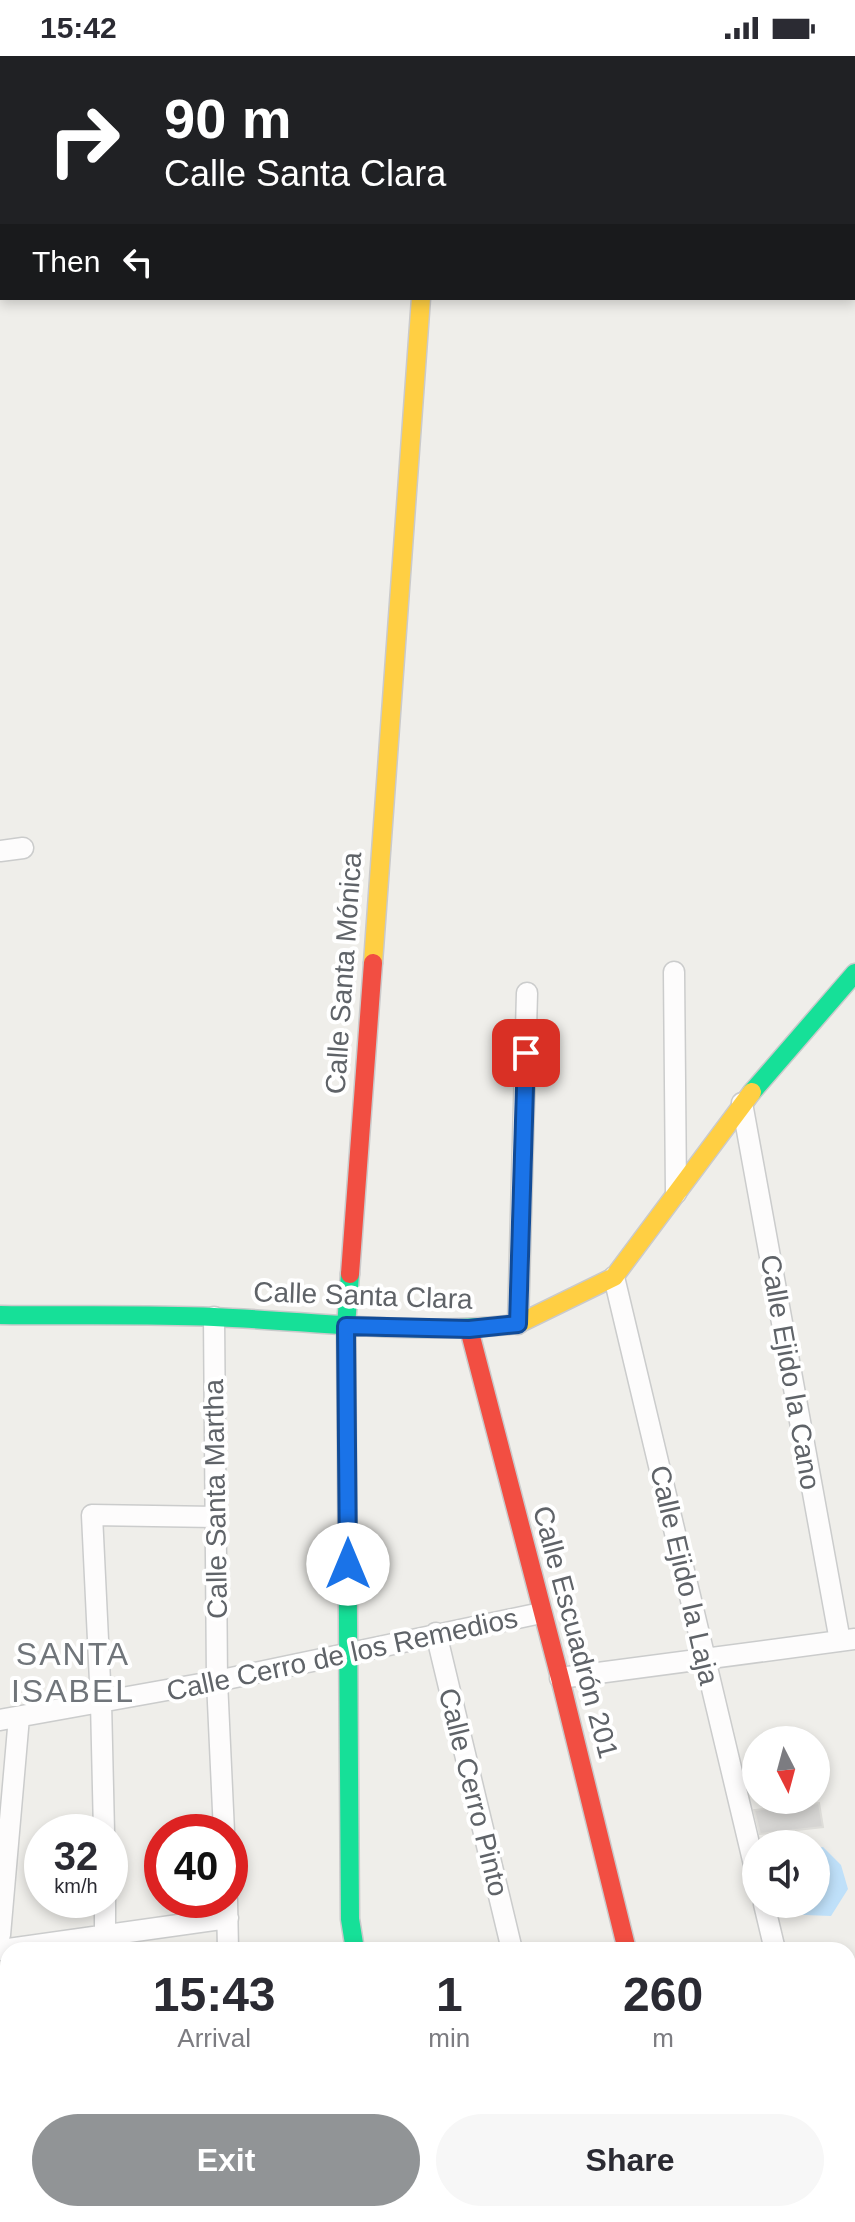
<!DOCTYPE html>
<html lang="en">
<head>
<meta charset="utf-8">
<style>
	:root { --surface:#fff; --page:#f7f7f7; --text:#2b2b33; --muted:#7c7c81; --accent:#919496 }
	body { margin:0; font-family:Helvetica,sans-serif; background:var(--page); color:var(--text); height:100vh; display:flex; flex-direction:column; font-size:30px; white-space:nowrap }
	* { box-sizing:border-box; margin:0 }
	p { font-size:26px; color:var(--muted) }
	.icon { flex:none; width:44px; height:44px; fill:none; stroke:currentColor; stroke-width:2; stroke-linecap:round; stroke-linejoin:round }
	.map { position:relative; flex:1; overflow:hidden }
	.panel { position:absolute; left:0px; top:1886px; width:856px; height:280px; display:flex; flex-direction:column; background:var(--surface); border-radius:24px 24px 0 0; box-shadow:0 4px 12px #0003 }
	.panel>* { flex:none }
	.banner { position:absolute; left:0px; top:0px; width:856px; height:244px; box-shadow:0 4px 12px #0003; background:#202124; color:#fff; overflow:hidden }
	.needle { width:52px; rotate:174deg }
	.controls { position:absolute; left:742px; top:1670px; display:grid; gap:16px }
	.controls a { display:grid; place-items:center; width:88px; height:88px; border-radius:50%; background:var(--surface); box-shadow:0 4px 12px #0003; font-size:40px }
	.speed { position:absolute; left:24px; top:1758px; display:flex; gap:16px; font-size:40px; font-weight:700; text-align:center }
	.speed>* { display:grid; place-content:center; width:104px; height:104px; border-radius:50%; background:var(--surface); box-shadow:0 4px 12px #0003; line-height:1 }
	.speed small { font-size:20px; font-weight:400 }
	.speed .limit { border:12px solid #d22; background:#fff; color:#111 }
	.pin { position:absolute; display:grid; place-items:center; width:68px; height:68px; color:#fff; margin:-34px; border-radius:16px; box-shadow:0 4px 12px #0006 }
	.me { position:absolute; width:88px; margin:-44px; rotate:0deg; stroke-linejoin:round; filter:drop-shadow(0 0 6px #0008) }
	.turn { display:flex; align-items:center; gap:28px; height:168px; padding:0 32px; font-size:36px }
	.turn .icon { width:104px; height:104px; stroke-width:2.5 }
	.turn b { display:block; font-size:56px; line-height:68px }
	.then { display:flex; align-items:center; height:76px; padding:0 32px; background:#0003; gap:16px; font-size:30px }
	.eta { display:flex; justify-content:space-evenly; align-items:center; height:136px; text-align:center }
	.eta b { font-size:48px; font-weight:700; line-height:56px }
	.primary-button { display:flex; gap:16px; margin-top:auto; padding:16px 32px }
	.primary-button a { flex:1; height:92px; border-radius:48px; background:var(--accent); color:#fff; font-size:32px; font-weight:700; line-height:92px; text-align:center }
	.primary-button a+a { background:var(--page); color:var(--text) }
	.status { display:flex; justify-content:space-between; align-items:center; height:56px; padding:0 40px; background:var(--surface); direction:ltr }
	.status svg { height:22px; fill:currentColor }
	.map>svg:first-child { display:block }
	.water { fill:#bfe0f9 }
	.building { fill:#d6d5d3; stroke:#deddd9; stroke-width:2 }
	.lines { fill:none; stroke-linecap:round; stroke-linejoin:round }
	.street-casing { stroke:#cbcccc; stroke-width:23 }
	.fast-casing { stroke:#cacacb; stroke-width:21 }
	.slow-casing { stroke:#cacacb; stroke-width:21 }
	.jam-casing { stroke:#cacacb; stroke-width:21 }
	.path { stroke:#cacfcc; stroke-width:3; stroke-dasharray:8 4; stroke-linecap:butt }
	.street { stroke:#fdfcfc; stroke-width:20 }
	.fast { stroke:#16e098; stroke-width:18 }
	.slow { stroke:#ffcf43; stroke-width:18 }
	.jam { stroke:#f24e42; stroke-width:18 }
	.route-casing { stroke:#114b97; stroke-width:20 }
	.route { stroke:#1a73e8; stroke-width:14 }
	.labels { text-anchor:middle; stroke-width:8; stroke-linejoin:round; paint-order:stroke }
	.street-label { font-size:28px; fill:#5f6368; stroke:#fff }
	.quarter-label { font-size:32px; letter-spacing:2px; fill:#70757a; stroke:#fff }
</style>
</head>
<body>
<div class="status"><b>15:42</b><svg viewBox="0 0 49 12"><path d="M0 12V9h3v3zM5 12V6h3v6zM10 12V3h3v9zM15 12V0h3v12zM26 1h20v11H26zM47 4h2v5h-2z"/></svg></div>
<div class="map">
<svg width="855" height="2166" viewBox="0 0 855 2166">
	<rect width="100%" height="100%" fill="#efeeea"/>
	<!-- water -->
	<path class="water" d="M823,1791l18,18 7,24 -17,27 -51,-2 1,-10h35v-56z"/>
	<!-- building -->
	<path class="building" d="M819,1747l4,24 -63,7 -6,-24z"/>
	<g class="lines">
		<!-- street casing -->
		<g class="street-casing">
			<path id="street" d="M500,0v2
				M594,0v2
				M757,0v2
				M95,2l11,-2
				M247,2v-2
				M368,2v-2
				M440,2v-2
				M0,19h2
				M0,795l23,-3
				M674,916l2,221
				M742,1047l98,538
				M614,1221l142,596
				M214,1261l3,364 7,151
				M518,1268l9,-331
				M436,1577l76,317
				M560,1622l295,-39
				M0,1664l217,-39 324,-68
				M104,1776l-3,-130 -9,-187 123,2
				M105,1844v48
				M227,1844l1,50
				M764,1848l11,46
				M0,1879l19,-218
				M0,1894l228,-32
				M848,2002h7
				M0,2087h8
				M418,2158l2,8
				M576,2158l2,8"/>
		</g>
		<!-- fast casing -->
		<g class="fast-casing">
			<path id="fast" d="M752,1036l103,-119
				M350,1218l-4,52 4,593 5,31
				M0,1259c71,1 143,-1 214,2 98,4 196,18 294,8"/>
		</g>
		<!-- slow casing -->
		<g class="slow-casing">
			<path id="slow" d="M373,907l48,-665
				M508,1269l10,-1 96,-47 138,-185
				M695,2158l2,8"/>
		</g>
		<!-- jam casing -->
		<g class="jam-casing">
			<path id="jam" d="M350,1218l23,-311
				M469,1273l91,349 67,272"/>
		</g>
		<!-- path -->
		<path class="path" d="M848,1924l7,-1"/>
		<!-- street -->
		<use href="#street" class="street"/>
		<!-- fast -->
		<use href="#fast" class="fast"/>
		<!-- slow -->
		<use href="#slow" class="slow"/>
		<!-- jam -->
		<use href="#jam" class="jam"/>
	</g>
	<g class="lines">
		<!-- route casing -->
		<g class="route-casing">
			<path id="route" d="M348,1508l-2,-238 123,3 49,-5 8,-271"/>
		</g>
		<!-- route -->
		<use href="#route" class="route"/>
	</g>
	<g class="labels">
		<!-- street labels -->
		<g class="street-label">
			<text transform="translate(343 917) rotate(-86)" y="10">Calle Santa Mónica</text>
			<text transform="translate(363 1239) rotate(2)" y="10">Calle Santa Clara</text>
			<text transform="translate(791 1316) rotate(80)" y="10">Calle Ejido la Cano</text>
			<text transform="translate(215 1443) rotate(-91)" y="10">Calle Santa Martha</text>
			<text transform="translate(685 1519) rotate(77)" y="10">Calle Ejido la Laja</text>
			<text transform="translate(576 1576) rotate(75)" y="10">Calle Escuadrón 201</text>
			<text transform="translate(342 1598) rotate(-12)" y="10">Calle Cerro de los Remedios</text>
			<text transform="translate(474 1736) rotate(76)" y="10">Calle Cerro Pinto</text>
		</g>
		<!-- quarter labels -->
		<g class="quarter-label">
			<text x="73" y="1609">SANTA<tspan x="73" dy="37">ISABEL</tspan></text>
		</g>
	</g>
</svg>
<div class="controls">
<a><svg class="needle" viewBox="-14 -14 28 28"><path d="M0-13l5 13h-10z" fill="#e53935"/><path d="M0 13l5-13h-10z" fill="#7c7c81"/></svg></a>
<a><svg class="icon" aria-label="sound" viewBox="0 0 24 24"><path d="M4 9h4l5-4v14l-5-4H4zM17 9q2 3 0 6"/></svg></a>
</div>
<div class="speed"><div>32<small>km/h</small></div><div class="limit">40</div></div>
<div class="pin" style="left:526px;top:997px;background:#d93025"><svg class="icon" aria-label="arrive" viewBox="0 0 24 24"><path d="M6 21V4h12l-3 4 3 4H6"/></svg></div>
<svg class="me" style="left:348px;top:1508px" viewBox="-20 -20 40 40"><circle r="19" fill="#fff"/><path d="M0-13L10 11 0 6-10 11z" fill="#1a73e8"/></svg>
<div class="banner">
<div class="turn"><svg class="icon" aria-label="right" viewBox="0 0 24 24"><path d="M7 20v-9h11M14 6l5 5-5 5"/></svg><div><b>90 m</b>Calle Santa Clara</div></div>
<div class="then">Then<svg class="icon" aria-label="left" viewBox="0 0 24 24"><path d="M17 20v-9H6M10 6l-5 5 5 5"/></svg></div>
</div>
<section class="panel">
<div class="eta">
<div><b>15:43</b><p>Arrival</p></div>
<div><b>1</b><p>min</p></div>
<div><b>260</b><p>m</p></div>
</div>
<div class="primary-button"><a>Exit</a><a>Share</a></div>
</section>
</div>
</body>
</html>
